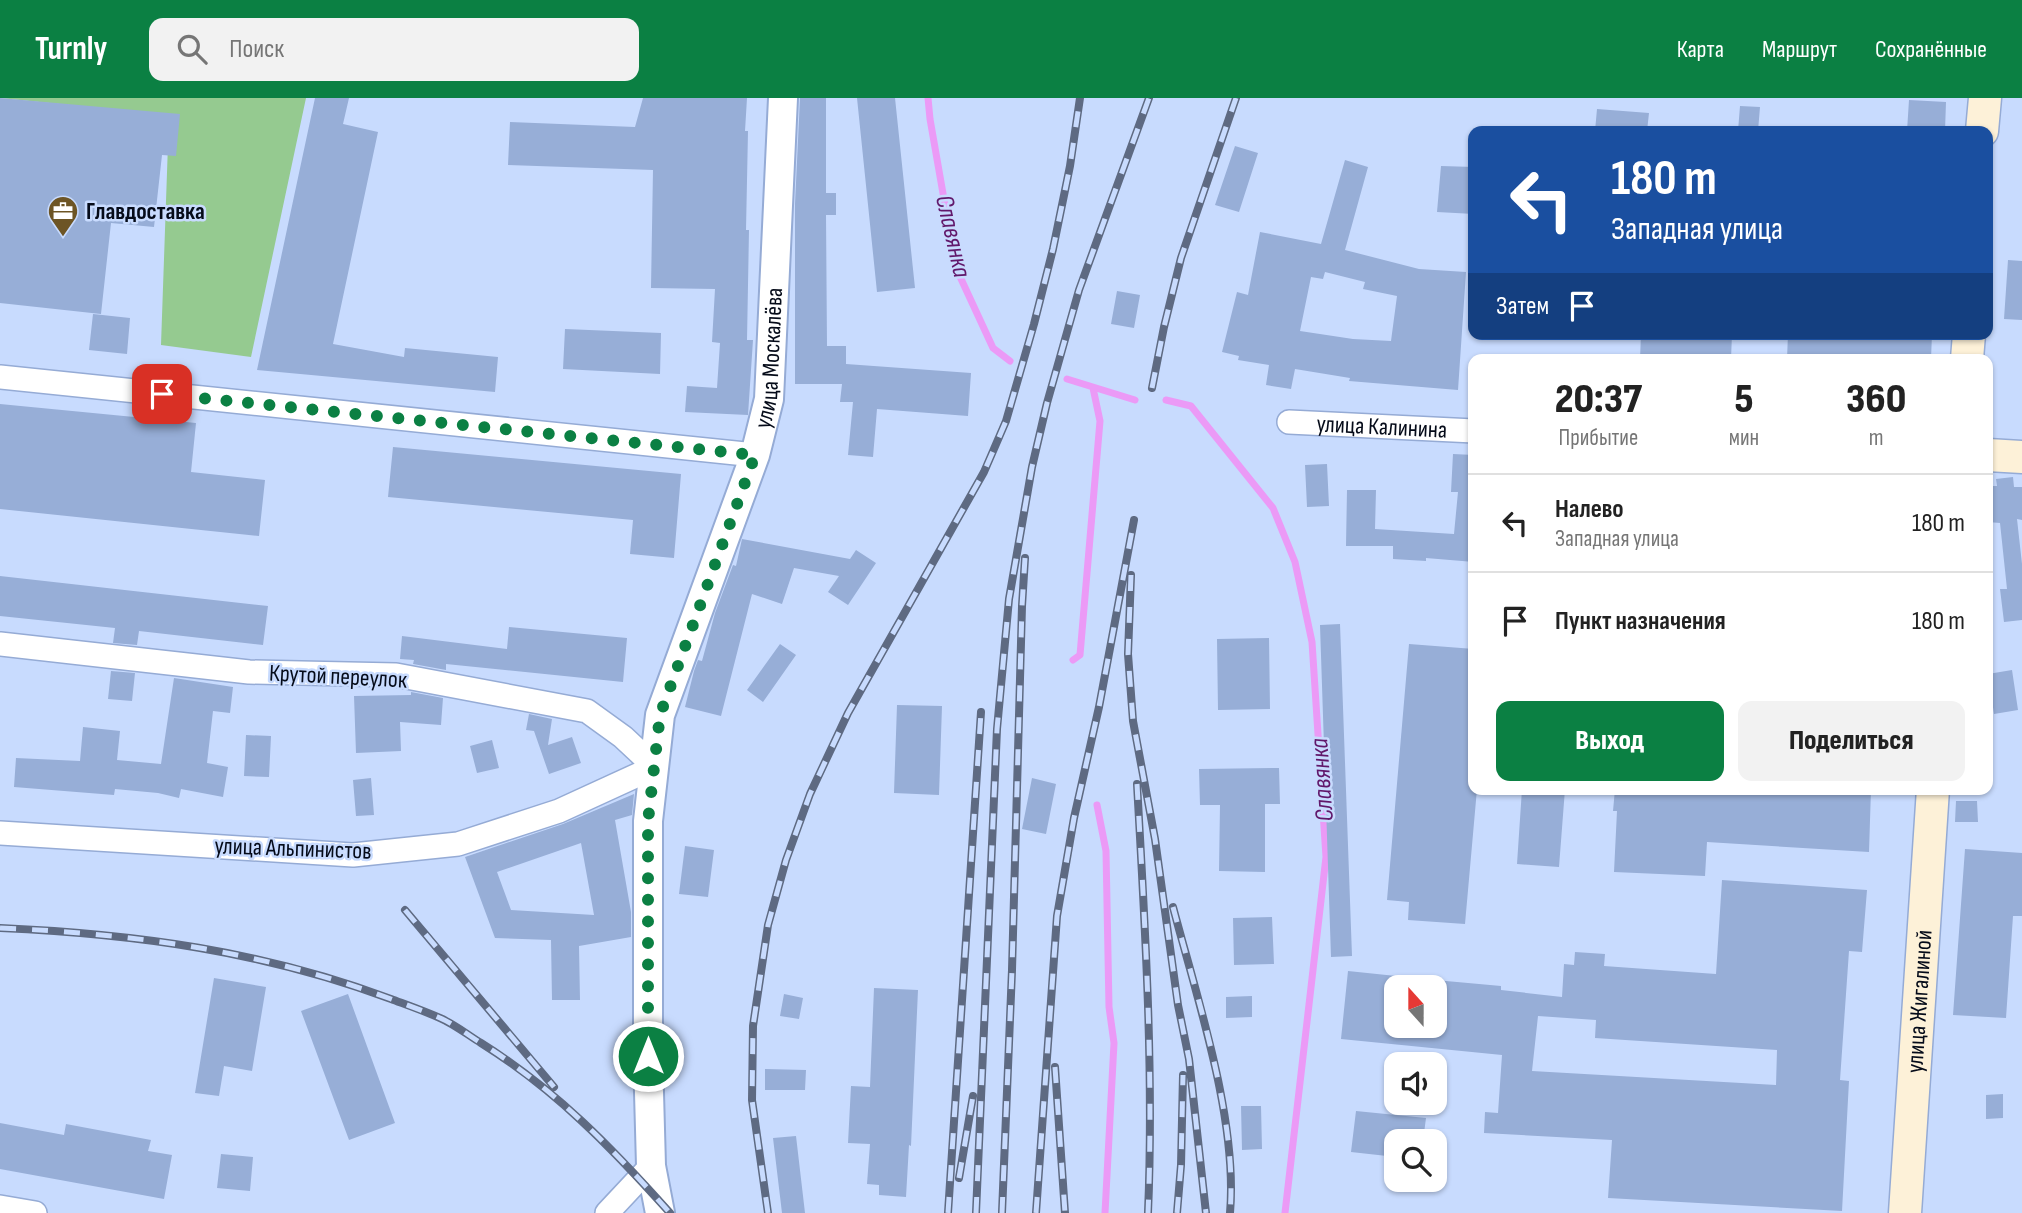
<!DOCTYPE html>
<html lang="ru">
<head>
<meta charset="utf-8">
<style>
	:root { --surface:#fff; --page:#f2f2f2; --text:#222; --muted:#767676; --line:#e0e0e0; --accent:#0b8043 }
	body { margin:0; font-family:"Sofia Sans Condensed",sans-serif; background:var(--page); color:var(--text); height:100vh; display:flex; flex-direction:column; font-size:26px; white-space:nowrap }
	* { box-sizing:border-box; margin:0 }
	p { font-size:23px; color:var(--muted) }
	.icon { flex:none; width:38px; height:38px; fill:none; stroke:currentColor; stroke-width:2; stroke-linecap:round; stroke-linejoin:round }
	.map { position:relative; flex:1; overflow:hidden }
	.drawer { position:absolute; left:1468px; top:256px; width:525px; height:441px; display:flex; flex-direction:column; background:var(--surface); border-radius:14px; box-shadow:0 2px 5px #0004 }
	.drawer>* { flex:none }
	.guide { position:absolute; left:1468px; top:28px; width:525px; height:214px; border-radius:14px; box-shadow:0 2px 5px #0004; background:#1a4fa0; color:#fff; overflow:hidden }
	.needle { width:46px; rotate:339deg }
	.buttons { position:absolute; left:1384px; top:877px; display:grid; gap:14px }
	.buttons a { display:grid; place-items:center; width:63px; height:63px; border-radius:14px; background:var(--surface); box-shadow:0 2px 5px #0004; font-size:35px }
	.pin { position:absolute; display:grid; place-items:center; width:60px; height:60px; color:#fff; margin:-30px; border-radius:14px; box-shadow:0 4px 10px #0006 }
	.me { position:absolute; width:77px; margin:-38px; rotate:0deg; stroke-linejoin:round; filter:drop-shadow(0 0 5px #0008) }
	.turn { display:flex; align-items:center; gap:24px; height:147px; padding:0 28px; font-size:32px }
	.turn .icon { width:91px; height:91px; stroke-width:2.5 }
	.turn b { display:block; font-size:49px; line-height:60px }
	.then { display:flex; align-items:center; height:66px; padding:0 28px; background:#0003; gap:14px; font-size:26px }
	.eta { display:flex; justify-content:space-evenly; align-items:center; height:119px; text-align:center }
	.eta b { font-size:42px; font-weight:800; line-height:49px }
	.button { display:flex; gap:14px; margin-top:auto; padding:14px 28px }
	.button a { flex:1; height:80px; border-radius:14px; background:var(--accent); color:#fff; font-size:28px; font-weight:800; line-height:80px; text-align:center }
	.button a+a { background:var(--page); color:var(--text) }
	ul { padding:0; list-style:none }
	li { display:flex; align-items:center; gap:21px; height:98px; padding:0 28px; border-top:2px solid var(--line) }
	li div { flex:1 }
	li b { display:block; font-size:26px }
	li em { font-style:normal }
	header { display:flex; align-items:center; gap:42px; box-sizing:border-box; height:98px; padding:0 35px; background:var(--accent); color:#fff }
	header strong { font-size:33px }
	nav { display:flex; gap:38px; margin-inline-start:auto; font-size:24px }
	.search { width:490px; height:63px; background:var(--page); display:flex; align-items:center; gap:18px; box-sizing:border-box; padding:0 24px; border-radius:14px; color:var(--muted); font-size:26px }
	.map>svg:first-child { display:block }
	.green { fill:#95ca90 }
	.lines { fill:none; stroke-linecap:round; stroke-linejoin:round }
	.stream { stroke:#eb9af6; stroke-width:7 }
	.building { fill:#97aed7; fill-rule:evenodd }
	.minor-casing { stroke:#95abd5; stroke-width:26 }
	.tertiary-casing { stroke:#95abd5; stroke-width:32 }
	.secondary-casing { stroke:#95abd5; stroke-width:35 }
	.minor { stroke:#fff; stroke-width:23 }
	.tertiary { stroke:#fff; stroke-width:28 }
	.secondary { stroke:#fdf1d8; stroke-width:32 }
	.rail-casing { stroke:#5e6a82; stroke-width:8 }
	.rail { stroke:#c8dbfe; stroke-width:5; stroke-dasharray:16; stroke-linecap:butt }
	.route { stroke:#0b8043; stroke-width:12; stroke-dasharray:0 21.6 }
	.labels { text-anchor:middle; stroke-width:5; stroke-linejoin:round; paint-order:stroke }
	.poi-label { font-size:24px; font-weight:bold; fill:#050b19; stroke:#c8dbfe; text-anchor:start }
	.street-label { font-size:24px; fill:#050b19; stroke:#c8dbfe }
	.water-label { font-size:26px; font-style:italic; fill:#61186b; stroke:#c8dbfe }
</style>
</head>
<body>
<header>
<strong>Turnly</strong>
<div class="search"><svg class="icon" aria-label="search" viewBox="0 0 24 24"><circle cx="10" cy="10" r="6"/><path d="M15 15l6 6"/></svg>Поиск</div>
<nav><a>Карта</a><a>Маршрут</a><a>Сохранённые</a></nav>
</header>
<div class="map">
<svg width="2022" height="1115" viewBox="0 0 2022 1115">
	<rect width="100%" height="100%" fill="#c8dbfe"/>
	<!-- green -->
	<path class="green" d="M0,0h306l-55,259 -90,-12 8,-230z"/>
	<g class="lines">
		<!-- stream -->
		<path class="stream" d="M928,0l2,21 26,149 37,80 17,13
			M1067,281l68,21
			M1166,302l25,6 82,102 22,54 17,80 14,215 -41,356
			M1073,562l7,-5 20,-234 -7,-33
			M1097,707l9,46 3,156 5,36 -9,170"/>
	</g>
	<!-- building -->
	<path class="building" d="M0,0l180,16 -4,42 -14,-1 -8,72 -43,-4 -10,91 -101,-11z
		M315,0h34l-6,26 35,8 -45,212 71,13 1,-9 93,9 -3,35 -238,-22z
		M643,0h104l-2,33h3l-2,99h3l-2,110h6l-5,75 -63,-3 2,-26 30,2 3,-45 -8,-1 3,-53 -64,-1 2,-118 -145,-5 2,-43 125,5z
		M800,0h26v95h10v22h-10l1,131h19v18l125,9 -3,43 -91,-7 -4,48 -25,-2 5,-53h-13l2,-18h-47v-180z
		M857,0h38l20,190 -38,4z
		M1909,2l37,2 -1,29h-38z
		M1740,8l20,1 -2,24h-20z
		M1597,11l52,4 -2,18h-52z
		M1235,48l23,7 -19,59 -24,-7z
		M1345,62l23,7 -23,83 74,19 47,3 -8,118 -109,-9 1,-3 -55,-9 -4,20 -25,-4 3,-20 -31,-5 1,-4 -17,-4 15,-60 11,3 12,-63 61,12zM1325,174l40,10 -2,7 34,7 -6,45 -38,-2 -53,-8 11,-54 12,2z
		M1441,68l33,1v47l-37,-2z
		M2008,162l14,1v59l-18,-1z
		M1117,193l23,4 -6,33 -23,-4z
		M93,216l37,4 -3,36 -38,-4z
		M565,231l96,4 -1,41 -97,-5z
		M1641,236h91l-1,25h-91z
		M1788,236h144l-1,25h-144z
		M0,306l196,19 -5,49 74,8 -6,56 -259,-27z
		M393,349l288,27 -7,84 -44,-4 3,-34 -245,-23z
		M1453,356l21,1v107l-48,-4v3l-33,-2v-13h-47l1,-56h29l-1,39 79,5 4,-42h-7z
		M1327,366l2,42 -22,1 -2,-42z
		M2013,379l1,10h8v33l-5,-1 5,45v56l-18,2 -4,-33h7l-7,-66 -12,-1v-36h9l-1,-7z
		M742,441l108,20 6,-9 20,13 -28,42 -20,-13 11,-16 -45,-8 -12,36 -30,-10 -31,122 -36,-9 9,-36 4,-11 4,1 13,-48 18,-48 3,1z
		M0,478l268,30 -5,39 -124,-14 -2,14 -24,-2 2,-15 -115,-12z
		M1340,526l12,332 -21,1 -11,-332z
		M509,529l118,11 -4,44 -177,-18v6l-33,-6 1,-4 -14,-1 2,-23 105,13z
		M1269,540l1,71 -52,1 -1,-71z
		M780,546l16,11 -33,47 -16,-12z
		M1409,546l65,5v140h3l-12,135 -57,-4 1,-18 -22,-2z
		M2012,572l6,40 -24,4 -6,-40z
		M111,573l24,2 -3,28 -24,-2z
		M174,580l59,9 -3,26 -17,-2 -6,52 21,4 -5,30 -42,-8 -2,9 -21,-5 -43,-4 -1,6 -100,-8 2,-29 64,3 3,-34 37,4 -3,29 44,4z
		M411,594l32,6 -2,27 -41,-3 1,29 -45,2 -2,-57 57,-1z
		M897,607l45,1 -3,89 -45,-2z
		M529,616l23,5 -4,26 24,-8 9,26 -32,11 -15,-43 -8,-1z
		M246,637l25,1 -2,41 -25,-1z
		M492,642l7,28 -22,5 -7,-27z
		M1279,670l1,36h-15v68l-46,-1 1,-66h-20l-1,-36z
		M371,680l3,37 -18,1 -3,-36z
		M1032,680l24,6 -10,50 -24,-5z
		M1522,691h43l-6,78 -42,-3z
		M1615,691h256l-2,63 -162,-10 -2,34 -91,-4 3,-61h-4z
		M634,696l-2,21 -17,5 16,92v25l-52,9 1,54h-28l-1,-60 -56,-2 -30,-81 98,-33zM581,745l13,72 -83,-5 -14,-38z
		M1956,703h21l1,21h-23z
		M685,748l29,4 -6,47 -29,-3z
		M1965,751l57,4v63h-9l-7,102 -53,-3z
		M1722,782l145,10 -5,62 -13,-1 -9,129 9,1 -7,130 -234,-13 4,-58 -128,-7 1,-21 13,1 4,-58 -161,-16 7,-68 48,5v50h39v-46l66,6v4l61,7 2,-33 10,1 1,-13 30,2 -1,12 112,8zM1538,918l58,4 -1,18 182,12 -1,35 -244,-14z
		M1272,819l2,47 -40,1 -1,-47z
		M214,880l52,9 -14,84 -28,-5 -5,30 -24,-3z
		M874,890l44,2 -7,156 -2,-1 -3,52 -27,-2v-10l-12,-1 3,-40 -22,-1 3,-57 19,1z
		M348,896l47,129 -46,17 -48,-129z
		M784,896l19,4 -4,21 -19,-3z
		M1252,898v21l-26,1v-21z
		M765,971l41,1 -1,20h-40z
		M2003,996v24l-17,1v-24z
		M1241,1008h20l1,43 -20,1z
		M1356,1013l70,7 -3,23h-27v16l-45,-5z
		M0,1025l64,12 2,-11 85,16 -3,11 24,4 -8,44 -164,-30z
		M796,1038l9,77h-23l-9,-75z
		M221,1056l32,3 -3,34 -33,-3z"/>
	<g class="lines">
		<!-- minor casing -->
		<g class="minor-casing">
			<g id="minor">
				<path d="M0,279l755,78"/>
				<path id="s1" d="M1289,324l185,9"/>
				<path d="M0,546l249,28 147,3 191,36 36,26 32,30 -96,44 -101,33 -105,11 -353,-22"/>
				<path d="M0,1109l35,6"/>
				<path d="M607,1115l44,-47"/>
			</g>
		</g>
		<!-- tertiary casing -->
		<g class="tertiary-casing">
			<g id="tertiary">
				<path id="s2" d="M660,1115l-9,-47 -3,-110v-235l12,-106 95,-260 14,-56 14,-301"/>
			</g>
		</g>
		<!-- secondary casing -->
		<g class="secondary-casing">
			<g id="secondary">
				<path d="M1982,33l3,-33"/>
				<path d="M1967,261l2,-25"/>
				<path d="M1988,357l34,2"/>
				<path id="s3" d="M1905,1115l28,-424"/>
			</g>
		</g>
		<!-- minor -->
		<use href="#minor" class="minor"/>
		<!-- tertiary -->
		<use href="#tertiary" class="tertiary"/>
		<!-- secondary -->
		<use href="#secondary" class="secondary"/>
		<!-- rail casing -->
		<g class="rail-casing">
			<path id="rail" d="M1152,290l12,-61 17,-69 55,-160
				M1131,477l-3,79 5,67 22,118 23,166 11,54 17,154
				M1137,686c8,142 17,286 11,429
				M1173,809c24,91 65,213 57,306
				M405,812l149,177
				M0,830c137,6 262,23 391,71 16,6 33,12 49,19 14,6 28,17 41,25 75,47 131,105 189,170
				M1055,969l10,146
				M959,1080l14,-82
				M768,1115l-16,-113 1,-74 15,-101 18,-65 24,-66 38,-81 136,-241 22,-51 28,-97 19,-75 17,-83 10,-68
				M948,1115l33,-501
				M976,1115l21,-484 12,-130 23,-132 15,-64 32,-113 70,-192
				M1002,1115l10,-243 10,-364 3,-48
				M1036,1115l21,-297 17,-98 25,-111 35,-187
				M1177,1115l4,-48 2,-90"/>
		</g>
		<!-- rail -->
		<use href="#rail" class="rail"/>
	</g>
	<g class="lines">
		<!-- route -->
		<path class="route" d="M162,296l593,61 -95,260 -12,106v235"/>
	</g>
	<!-- icons -->
	<defs>
		<g id="office-pin" transform="scale(1.575)"><path d="M0 17L-7.5 6A9.5 9.5 0 1 1 7.5 6Z" fill="#6d5525" stroke="#c8dbfe"/><path d="M-6-3h4V-5.5h4V-3h4V5H-6ZM-1-4.5V-3h2v-1.5ZM-6 0V1H6V0Z" fill="#fff"/></g>
	</defs>
	<g fill-rule="evenodd">
		<use href="#office-pin" x="63" y="113"/>
	</g>
	<g class="labels">
		<!-- poi labels -->
		<g class="poi-label">
			<text x="86" y="121">Главдоставка</text>
		</g>
		<!-- street labels -->
		<g class="street-label">
			<text dy="8" stroke="none"><textPath href="#s2" startOffset="875">улица Москалёва</textPath></text>
			<text dy="8" stroke="none"><textPath href="#s1" startOffset="93">улица Калинина</textPath></text>
			<text transform="translate(338 578) rotate(3)" y="8">Крутой переулок</text>
			<text transform="translate(293 750) rotate(2)" y="8">улица Альпинистов</text>
			<text dy="8" stroke="none"><textPath href="#s3" startOffset="212">улица Жигалиной</textPath></text>
		</g>
		<!-- water labels -->
		<g class="water-label">
			<text transform="translate(954 138) rotate(77)" y="9">Славянка</text>
			<text transform="translate(1321 682) rotate(-94)" y="9">Славянка</text>
		</g>
	</g>
</svg>
<div class="buttons">
<a><svg class="needle" viewBox="-14 -14 28 28"><path d="M0-13l5 13h-10z" fill="#e53935"/><path d="M0 13l5-13h-10z" fill="#767676"/></svg></a>
<a><svg class="icon" aria-label="sound" viewBox="0 0 24 24"><path d="M4 9h4l5-4v14l-5-4H4zM17 9q2 3 0 6"/></svg></a>
<a><svg class="icon" aria-label="search" viewBox="0 0 24 24"><circle cx="10" cy="10" r="6"/><path d="M15 15l6 6"/></svg></a>
</div>
<div class="pin" style="left:162px;top:296px;background:#d93025"><svg class="icon" aria-label="arrive" viewBox="0 0 24 24"><path d="M6 21V4h12l-3 4 3 4H6"/></svg></div>
<svg class="me" style="left:648px;top:958px" viewBox="-20 -20 40 40"><circle r="17" fill="#0b8043" stroke="#fff" stroke-width="3"/><path d="M0-11L8 9 0 5-8 9z" fill="#fff"/></svg>
<div class="guide">
<div class="turn"><svg class="icon" aria-label="left" viewBox="0 0 24 24"><path d="M17 20v-9H6M10 6l-5 5 5 5"/></svg><div><b>180 m</b>Западная улица</div></div>
<div class="then">Затем<svg class="icon" aria-label="arrive" viewBox="0 0 24 24"><path d="M6 21V4h12l-3 4 3 4H6"/></svg></div>
</div>
<section class="drawer">
<div class="eta">
<div><b>20:37</b><p>Прибытие</p></div>
<div><b>5</b><p>мин</p></div>
<div><b>360</b><p>m</p></div>
</div>
<ul>
<li><svg class="icon" aria-label="left" viewBox="0 0 24 24"><path d="M17 20v-9H6M10 6l-5 5 5 5"/></svg><div><b>Налево</b><p>Западная улица</p></div><em>180 m</em></li>
<li><svg class="icon" aria-label="arrive" viewBox="0 0 24 24"><path d="M6 21V4h12l-3 4 3 4H6"/></svg><div><b>Пункт назначения</b></div><em>180 m</em></li>
</ul>
<div class="button"><a>Выход</a><a>Поделиться</a></div>
</section>
</div>
</body>
</html>
